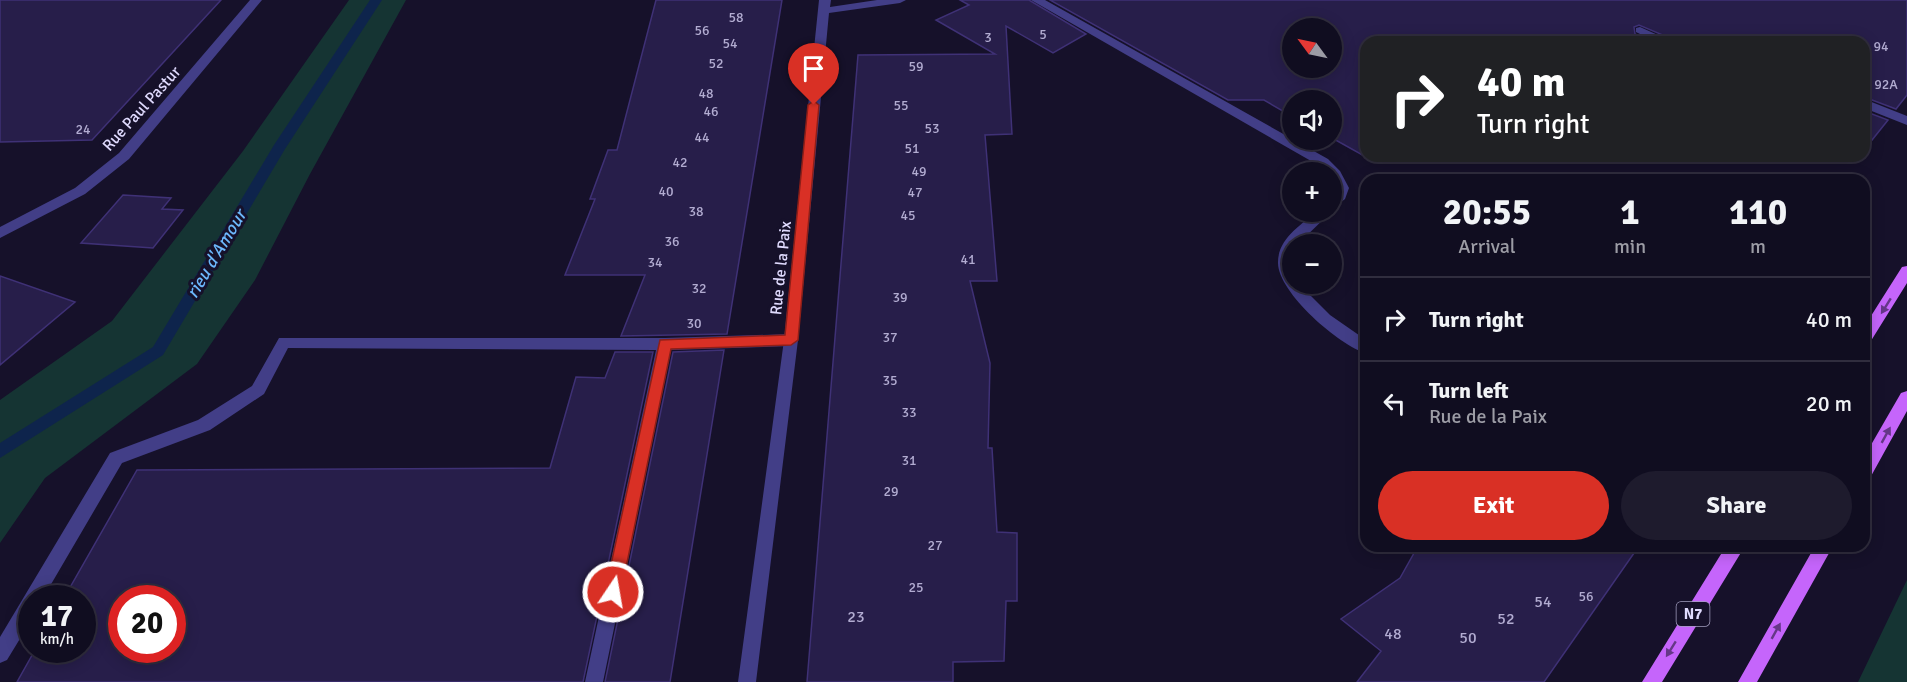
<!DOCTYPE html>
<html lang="en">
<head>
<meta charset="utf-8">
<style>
	:root { --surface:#100d20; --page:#1e1b2d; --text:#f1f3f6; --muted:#9c9ca5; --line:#302d3e; --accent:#d93025 }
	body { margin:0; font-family:Signika,sans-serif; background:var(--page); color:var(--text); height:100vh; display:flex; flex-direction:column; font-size:22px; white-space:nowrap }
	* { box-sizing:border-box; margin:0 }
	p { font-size:20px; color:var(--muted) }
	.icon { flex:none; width:33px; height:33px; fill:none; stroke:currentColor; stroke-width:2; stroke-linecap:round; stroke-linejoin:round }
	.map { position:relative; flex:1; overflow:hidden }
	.drawer { position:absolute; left:1360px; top:174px; width:510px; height:378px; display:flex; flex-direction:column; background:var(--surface); border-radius:18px; box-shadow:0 3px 15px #0003,0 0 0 2px var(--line) }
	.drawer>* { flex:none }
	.banner { position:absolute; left:1360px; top:36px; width:510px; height:126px; border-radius:18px; box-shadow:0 3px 15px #0003,0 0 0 2px var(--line); background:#202124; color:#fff; overflow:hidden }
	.needle { width:39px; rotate:303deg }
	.buttons { position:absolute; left:1282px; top:18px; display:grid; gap:12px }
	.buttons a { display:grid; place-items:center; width:60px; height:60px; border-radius:50%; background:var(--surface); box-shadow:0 3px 15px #0003,0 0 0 2px var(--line); font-size:30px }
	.speed { position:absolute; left:18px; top:585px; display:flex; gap:12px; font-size:30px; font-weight:700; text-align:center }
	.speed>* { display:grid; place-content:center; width:78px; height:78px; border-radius:50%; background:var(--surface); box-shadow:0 3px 15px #0003,0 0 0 2px var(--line); line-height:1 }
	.speed small { font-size:15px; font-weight:400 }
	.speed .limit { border:9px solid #d22; background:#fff; color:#111 }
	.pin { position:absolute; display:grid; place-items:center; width:51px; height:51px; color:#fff; margin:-62px -26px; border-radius:50% 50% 50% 0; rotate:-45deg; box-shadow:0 0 6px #0007 }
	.pin .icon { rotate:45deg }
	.me { position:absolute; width:66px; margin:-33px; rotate:12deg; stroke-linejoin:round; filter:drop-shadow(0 0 4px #0008) }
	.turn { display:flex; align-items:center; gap:21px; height:126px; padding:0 18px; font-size:27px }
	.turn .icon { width:78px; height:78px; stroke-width:2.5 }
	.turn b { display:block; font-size:42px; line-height:51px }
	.eta { display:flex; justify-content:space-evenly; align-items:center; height:102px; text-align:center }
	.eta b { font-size:36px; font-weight:700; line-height:42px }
	.primary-button { display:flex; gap:12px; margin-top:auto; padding:12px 18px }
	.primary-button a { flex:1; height:69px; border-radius:36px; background:var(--accent); color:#fff; font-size:24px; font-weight:700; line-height:69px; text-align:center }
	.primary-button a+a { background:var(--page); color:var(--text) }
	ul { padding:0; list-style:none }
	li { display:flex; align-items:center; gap:18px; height:84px; padding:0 18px; border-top:2px solid var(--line) }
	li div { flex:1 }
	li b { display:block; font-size:22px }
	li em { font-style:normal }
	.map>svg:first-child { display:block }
	.green { fill:#153433 }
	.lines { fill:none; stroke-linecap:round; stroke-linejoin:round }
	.stream { fill:#0e244c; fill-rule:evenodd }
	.building { fill:#271e4a; stroke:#3f3176; stroke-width:1.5; fill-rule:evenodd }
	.lane { fill:#423e87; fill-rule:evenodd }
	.street { fill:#423e87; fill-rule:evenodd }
	.primary { fill:#c565fb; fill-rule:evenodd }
	.oneway { fill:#653788 }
	.route { fill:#d93025; stroke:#8d1f18; stroke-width:1.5 }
	.labels { text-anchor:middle; stroke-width:6; stroke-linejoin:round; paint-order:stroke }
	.number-label { font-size:14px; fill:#b2acd1 }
	.shield { fill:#16112a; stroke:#a39ebe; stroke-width:1.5 }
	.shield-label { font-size:15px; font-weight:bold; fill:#e0dbfe }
	.street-label { font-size:16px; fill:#e0dbfe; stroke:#16112a }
	.near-number-label { font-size:16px; fill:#b2acd1 }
	.water-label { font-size:18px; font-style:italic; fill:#6cb7fb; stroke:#16112a }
</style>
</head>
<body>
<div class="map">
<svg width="1907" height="682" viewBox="0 0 1907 682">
	<rect width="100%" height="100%" fill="#16112a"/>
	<!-- green -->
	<path class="green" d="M349,0h57l-96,174 -55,106 -58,84 -152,114 -45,65v-143l112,-79 131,-170z
		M1907,580v102h-49z"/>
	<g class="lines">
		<!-- stream -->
		<path class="stream" d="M370,0h12l-97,149 -122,206 -163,103v-15l153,-96 121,-202z"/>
	</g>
	<!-- building -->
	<path class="building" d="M0,0h221l-129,140 -92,2z
		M656,0h126l-55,334 -106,2 24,-61h-80l30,-76h-5l18,-49h9z
		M960,0h69l57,34 -33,19 -47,-27 6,108 -27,1 12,146h-27l20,82 -2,85h4l5,84 20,1v68h-11l-2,60 -51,1v20h-146l51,-627 137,-1 -59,-34 33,-15z
		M1050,0h857v95l-11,14 -32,-12v-55h-191l-3,-4 -31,-13 -5,2 1,7 16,8h-285v115l-34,-19v-38h-39v17l-29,-17h-36zM1293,28h39v40h-39z
		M1864,111l24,9 -24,30z
		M123,195l48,3 -9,11 21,1 -30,38 -72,-5z
		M0,276l75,26 -75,63z
		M724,350l-54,332h-65l68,-330z
		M615,352h38l-70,330h-566l18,-32h47v-52h-18l73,-128 413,-2 26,-91 29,1zM122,598h50v52h-50z
		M1418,546h221l-95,136h-187l24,-31 -40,-32 59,-41z"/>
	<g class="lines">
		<!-- lane -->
		<path class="lane" d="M1031,0h14l283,159 12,12 9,17 -4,11 -13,10v-13l3,-8 -3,-7v-9h-6l-8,-7z
			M1640,27l29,13 2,2h-15l-20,-10v-4z
			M1864,99l43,17v9l-43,-17z
			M1316,212h15l-33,32h-5v40h6l31,31 36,25v13c-26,-7 -89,-61 -88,-91 0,-23 23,-37 38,-50z
			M791,334l5,2 2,4 -2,4 -5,2 -120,4 -68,332h-18l71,-332 -368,-2 -24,46 -54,36 -88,33 -79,135h-11v21l-25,41 -7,3v-26l110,-184 88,-33 54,-34 27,-48h386z"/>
		<!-- street -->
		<path class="street" d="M250,0h12l-133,159 -44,35 -85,44v-11l75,-39 44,-35z
			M819,0h12l-1,7 47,-7h29l-6,3 -71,10 -31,327 -42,342h-18l46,-342z"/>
		<!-- primary -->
		<path class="primary" d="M1907,266v17l-38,61 -5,2v-19l38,-60z
			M1907,391v20l-37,67 -6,2v-23l37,-64z
			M1726,546h19l-83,136h-20z
			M1815,546h18l-76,136h-19z"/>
	</g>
	<!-- one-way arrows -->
	<defs><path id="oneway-solid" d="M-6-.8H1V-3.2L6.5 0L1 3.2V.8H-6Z" transform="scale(1.5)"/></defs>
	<g class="oneway">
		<use href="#oneway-solid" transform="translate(1886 306) rotate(122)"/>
		<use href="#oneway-solid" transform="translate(1886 435) rotate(-61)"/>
		<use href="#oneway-solid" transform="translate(1776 631) rotate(-61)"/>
		<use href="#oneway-solid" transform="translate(1671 649) rotate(122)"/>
	</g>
	<!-- route -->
	<path class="route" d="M814,101l5,4 -21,235 -7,5 -120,4 -50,243 -2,5 -6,2 -6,-2 -2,-5 55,-252 125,-5 23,-230z"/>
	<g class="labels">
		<!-- number labels -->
		<g class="number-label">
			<text x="736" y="22">58</text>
			<text x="702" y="35">56</text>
			<text x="1043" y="39">5</text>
			<text x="988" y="42">3</text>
			<text x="730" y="48">54</text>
			<text x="1881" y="51">94</text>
			<text x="716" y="68">52</text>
			<text x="916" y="71">59</text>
			<text x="1886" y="89">92A</text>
			<text x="706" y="98">48</text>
			<text x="901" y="110">55</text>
			<text x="711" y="116">46</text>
			<text x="932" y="133">53</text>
			<text x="83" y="134">24</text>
			<text x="702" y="142">44</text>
			<text x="912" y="153">51</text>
			<text x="680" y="167">42</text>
			<text x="919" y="176">49</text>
			<text x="666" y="196">40</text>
			<text x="915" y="197">47</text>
			<text x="696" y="216">38</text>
			<text x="908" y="220">45</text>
			<text x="672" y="246">36</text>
			<text x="968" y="264">41</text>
			<text x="655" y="267">34</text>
			<text x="699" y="293">32</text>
			<text x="900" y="302">39</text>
			<text x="694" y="328">30</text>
			<text x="890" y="342">37</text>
			<text x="890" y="385">35</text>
			<text x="909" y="417">33</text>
			<text x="909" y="465">31</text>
			<text x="891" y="496">29</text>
			<text x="935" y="550">27</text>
			<text x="916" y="592">25</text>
			<text x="1586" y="601">56</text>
		</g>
		<!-- shield labels -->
		<rect class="shield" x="1676.5" y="602" width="33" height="24" rx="4.5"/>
		<g class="shield-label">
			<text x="1693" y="619">N7</text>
		</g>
		<!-- street labels -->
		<g class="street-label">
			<text transform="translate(141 108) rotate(-48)" y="6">Rue Paul Pastur</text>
			<text transform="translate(780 268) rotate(-84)" y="6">Rue de la Paix</text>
		</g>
		<!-- near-number labels -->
		<g class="near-number-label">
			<text x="1543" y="607">54</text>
			<text x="856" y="622">23</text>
			<text x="1506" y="624">52</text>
			<text x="1393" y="639">48</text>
			<text x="1468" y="643">50</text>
		</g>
		<!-- water labels -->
		<g class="water-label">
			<text transform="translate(216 254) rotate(-59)" y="6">rieu d'Amour</text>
		</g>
	</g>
</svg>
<div class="buttons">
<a><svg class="needle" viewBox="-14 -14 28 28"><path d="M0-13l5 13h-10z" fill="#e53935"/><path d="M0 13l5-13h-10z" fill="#9c9ca5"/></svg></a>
<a><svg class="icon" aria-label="sound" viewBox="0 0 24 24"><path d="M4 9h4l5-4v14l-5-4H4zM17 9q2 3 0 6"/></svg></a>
<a>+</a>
<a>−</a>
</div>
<div class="speed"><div>17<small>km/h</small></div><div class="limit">20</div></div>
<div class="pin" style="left:814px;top:105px;background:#d93025"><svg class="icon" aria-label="arrive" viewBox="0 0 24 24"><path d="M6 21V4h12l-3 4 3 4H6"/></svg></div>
<svg class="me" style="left:613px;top:592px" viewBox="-20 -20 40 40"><circle r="17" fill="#d93025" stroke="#fff" stroke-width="3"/><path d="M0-11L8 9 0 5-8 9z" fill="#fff"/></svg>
<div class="banner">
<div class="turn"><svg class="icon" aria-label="right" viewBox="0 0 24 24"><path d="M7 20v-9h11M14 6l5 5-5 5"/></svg><div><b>40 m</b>Turn right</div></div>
</div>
<section class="drawer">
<div class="eta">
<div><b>20:55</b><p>Arrival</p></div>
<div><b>1</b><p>min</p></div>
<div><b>110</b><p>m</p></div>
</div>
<ul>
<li><svg class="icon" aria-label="right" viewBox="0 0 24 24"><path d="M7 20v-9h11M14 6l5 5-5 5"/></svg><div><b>Turn right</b></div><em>40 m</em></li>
<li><svg class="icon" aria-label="left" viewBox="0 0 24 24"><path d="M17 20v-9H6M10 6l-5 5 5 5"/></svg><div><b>Turn left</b><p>Rue de la Paix</p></div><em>20 m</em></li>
</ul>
<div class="primary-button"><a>Exit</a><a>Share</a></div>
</section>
</div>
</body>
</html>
